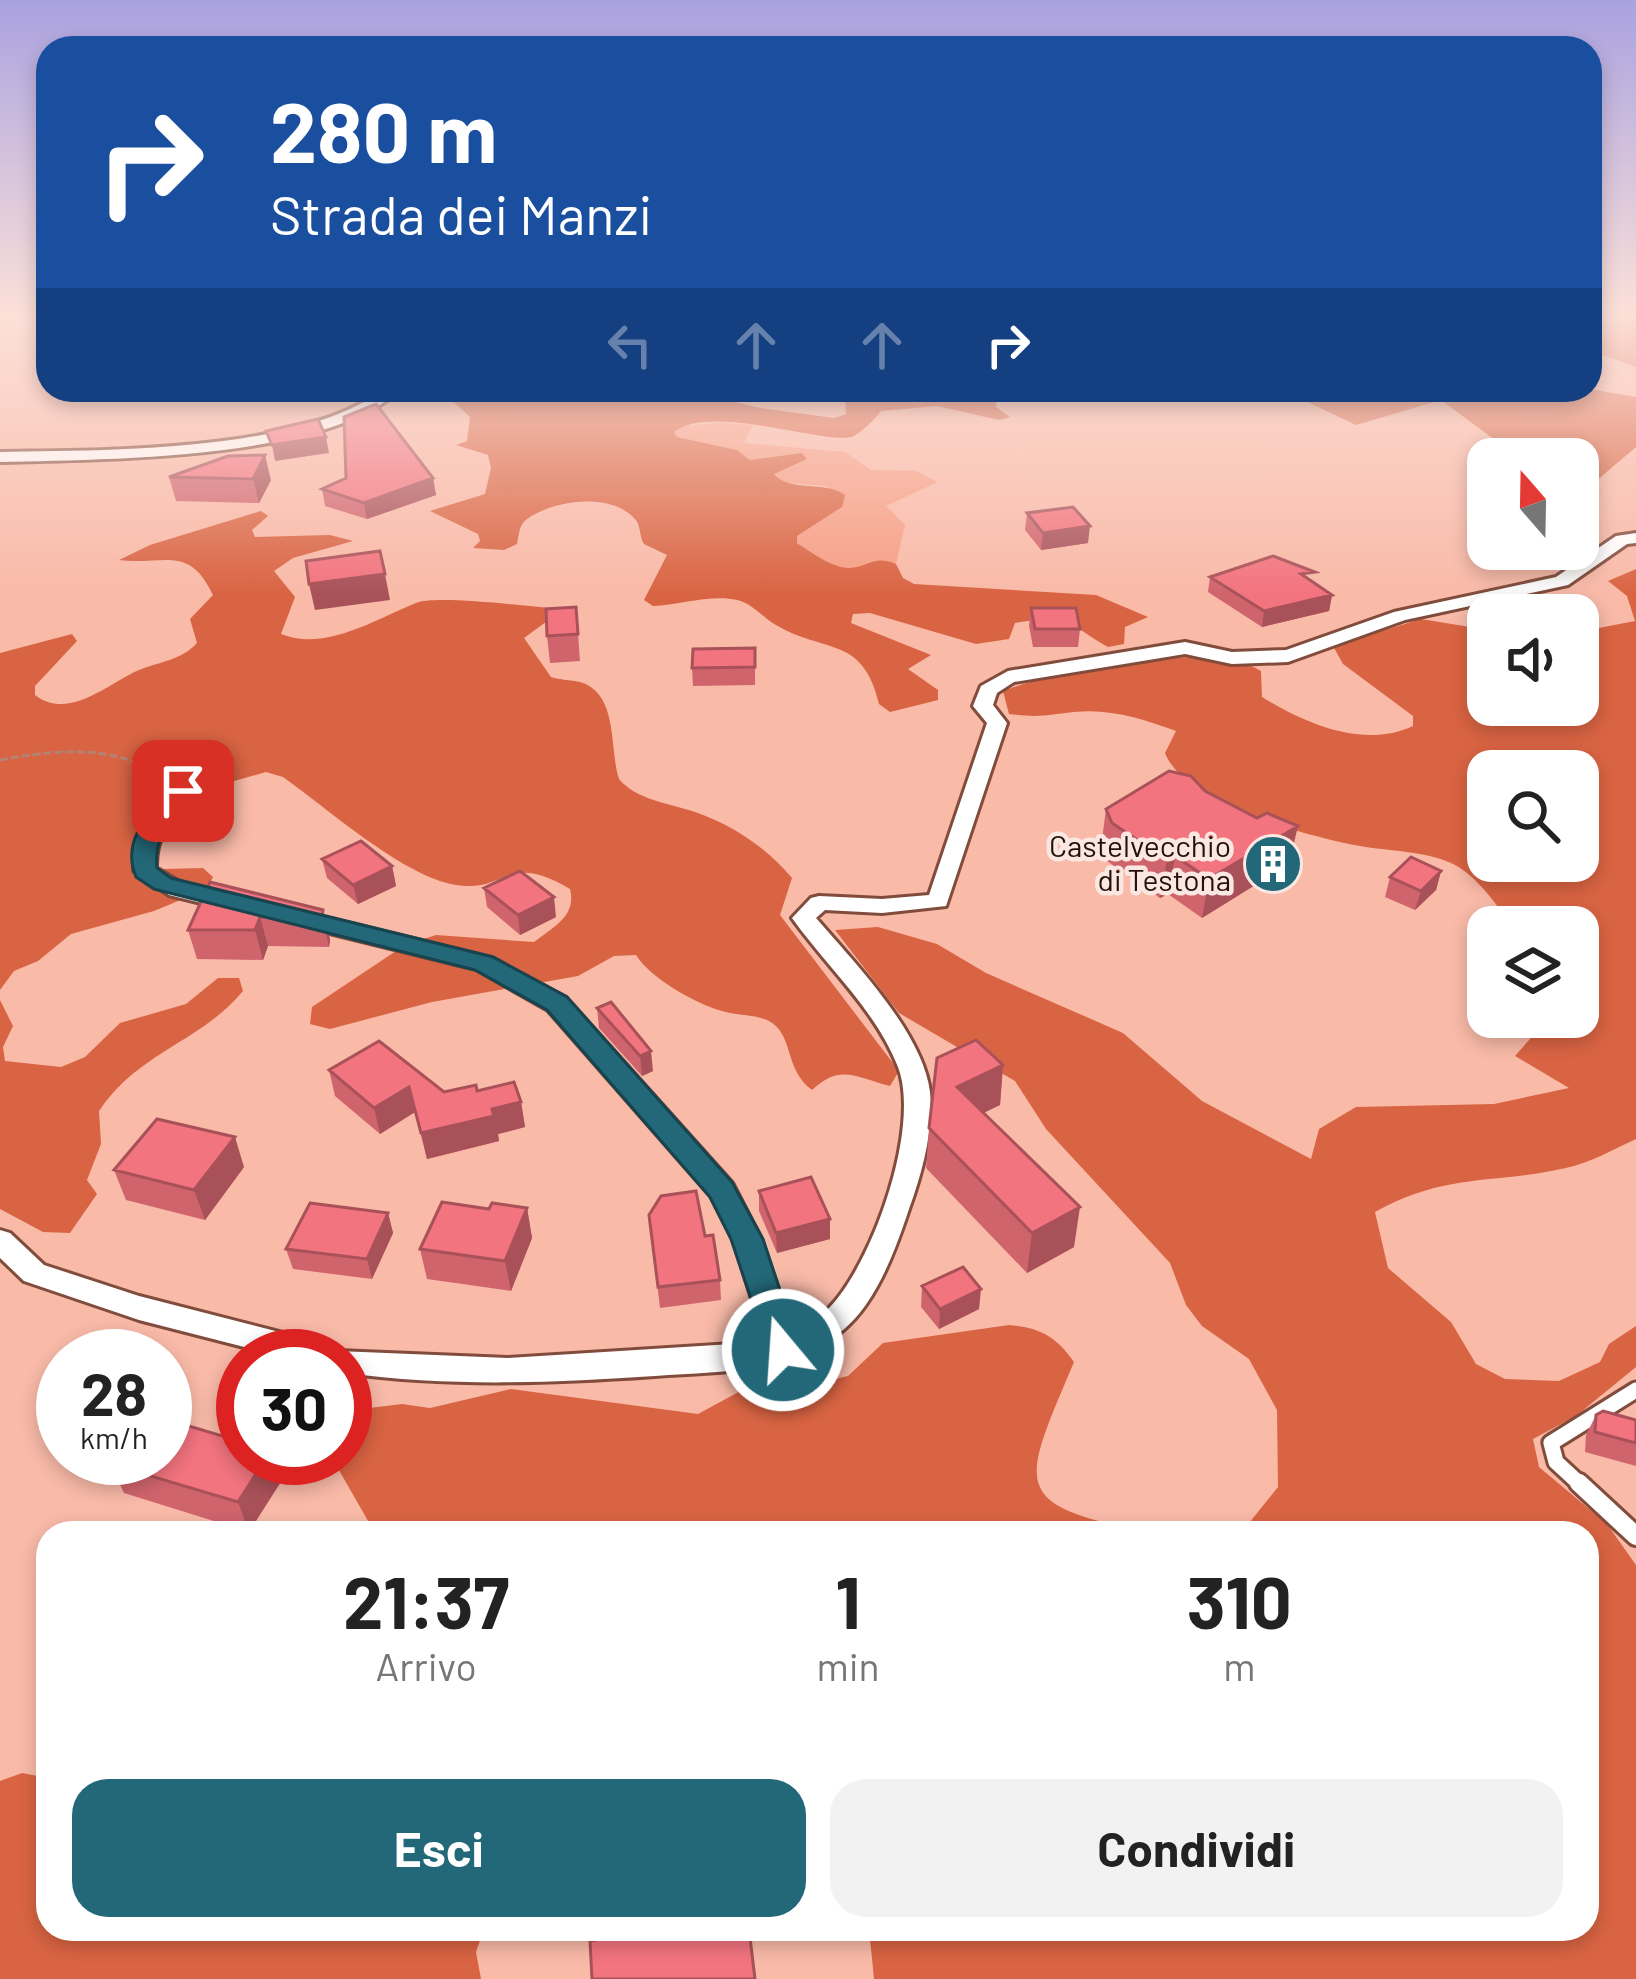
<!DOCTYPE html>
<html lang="it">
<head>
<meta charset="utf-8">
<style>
	:root { --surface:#fff; --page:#f2f2f2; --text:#222; --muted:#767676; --accent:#236878 }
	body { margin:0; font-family:Barlow,sans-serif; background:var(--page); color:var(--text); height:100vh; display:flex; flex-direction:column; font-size:45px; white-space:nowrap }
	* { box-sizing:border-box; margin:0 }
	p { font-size:39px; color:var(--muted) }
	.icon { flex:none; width:66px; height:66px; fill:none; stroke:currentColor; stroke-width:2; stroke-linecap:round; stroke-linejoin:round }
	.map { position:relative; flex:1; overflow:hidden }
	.panel { position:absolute; left:36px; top:1521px; width:1563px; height:420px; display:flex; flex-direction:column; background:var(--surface); border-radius:36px; box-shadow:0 6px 18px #0003 }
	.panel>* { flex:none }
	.hud { position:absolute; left:36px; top:36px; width:1566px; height:366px; border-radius:36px; box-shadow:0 6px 18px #0003; background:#1a4fa0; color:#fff; overflow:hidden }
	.needle { width:78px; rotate:340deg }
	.tools { position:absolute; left:1467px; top:438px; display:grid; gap:24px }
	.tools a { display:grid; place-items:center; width:132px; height:132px; border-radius:24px; background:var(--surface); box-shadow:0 6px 18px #0003; font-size:60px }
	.speed { position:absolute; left:36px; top:1329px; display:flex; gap:24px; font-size:60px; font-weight:700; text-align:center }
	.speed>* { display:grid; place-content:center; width:156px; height:156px; border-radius:50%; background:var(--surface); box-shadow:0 6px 18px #0003; line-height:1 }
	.speed small { font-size:30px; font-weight:400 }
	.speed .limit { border:18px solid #d22; background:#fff; color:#111 }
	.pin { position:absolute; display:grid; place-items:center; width:102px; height:102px; color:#fff; margin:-51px; border-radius:24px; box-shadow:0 6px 18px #0006 }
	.me { position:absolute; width:132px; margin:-66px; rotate:342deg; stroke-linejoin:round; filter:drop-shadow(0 0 9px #0008) }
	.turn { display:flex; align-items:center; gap:42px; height:252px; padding:0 36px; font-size:54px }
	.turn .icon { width:156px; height:156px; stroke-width:2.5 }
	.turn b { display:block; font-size:84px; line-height:102px }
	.lanes { display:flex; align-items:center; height:114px; padding:0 36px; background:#0003; justify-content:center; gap:60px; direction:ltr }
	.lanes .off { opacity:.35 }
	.eta { display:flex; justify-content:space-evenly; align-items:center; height:204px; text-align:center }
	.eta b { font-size:72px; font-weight:700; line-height:84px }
	.cta { display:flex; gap:24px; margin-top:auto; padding:24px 36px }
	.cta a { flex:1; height:138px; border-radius:36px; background:var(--accent); color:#fff; font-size:48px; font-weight:700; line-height:138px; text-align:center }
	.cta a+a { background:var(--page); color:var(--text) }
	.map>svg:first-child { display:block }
	.green { fill:#f69e84 }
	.forest { fill:#d96443; fill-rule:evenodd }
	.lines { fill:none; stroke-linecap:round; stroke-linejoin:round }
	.service-far1-casing { stroke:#814c3c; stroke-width:21 }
	.service-casing { stroke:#814c3c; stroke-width:24 }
	.minor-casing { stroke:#814c3c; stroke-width:6 }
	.path-far1 { stroke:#b48274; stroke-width:3; stroke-dasharray:8 3; stroke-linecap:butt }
	.path { stroke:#b48274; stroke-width:4.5; stroke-dasharray:12 6; stroke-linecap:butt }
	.service-far1 { stroke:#fff; stroke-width:15 }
	.service { stroke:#fff; stroke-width:18 }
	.minor { fill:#fff; fill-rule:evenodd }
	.wall { fill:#d0646d }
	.shaded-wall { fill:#a95159 }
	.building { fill:#f2747f; stroke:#a95159; stroke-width:3 }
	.route { fill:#236878; stroke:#17444e; stroke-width:3 }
	.labels { text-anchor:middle; stroke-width:9; stroke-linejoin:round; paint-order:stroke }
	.poi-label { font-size:30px; fill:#26100a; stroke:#fbe7e1; text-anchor:end }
</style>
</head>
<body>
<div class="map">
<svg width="1636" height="1979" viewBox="0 0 1636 1979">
	<rect width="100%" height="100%" fill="#f9baa8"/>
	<!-- green -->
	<path class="green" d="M721,423l32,2 -9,18 101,9 26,18 45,1 22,11 -52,24 19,19 -9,39c-18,-7 -29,2 -47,4 -15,1 -39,-17 -52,-25v-7l45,-29 -15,-21 -42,-3 -12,-10 33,-14 -3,-5 -53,6 -13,-10 -60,-13 -3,-5 6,-6z"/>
	<!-- forest -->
	<path class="forest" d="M1590,317h46v50l-46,-17z
		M1590,389l46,8v50l-47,40 -11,-4v-24h-76l6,-3 -5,-10 -62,-46 -85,25 -74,-35z
		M441,390l250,1 69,17 74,10 12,-4 -1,-15 18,-8 136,-1 -3,17 14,10 -11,3 -62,-14 -56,5c-8,10 -17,19 -27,25 -22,11 -143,-34 -180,-4l3,5 60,13 13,10 52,-7 5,6 -33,15c17,19 49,6 71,21l-3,12 -45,29v7c14,9 37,26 53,25 20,-2 24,-13 46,-4l7,14 11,6 182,11 52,22 -23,10 -1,17 -16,3c-48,-26 -29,-34 -93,-24l-6,16 -33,5 -106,-31 -17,1 -2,9 80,32 -23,14 30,21v10l-48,12 -11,-8c-16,-69 -54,-50 -103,-79 -14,-8 -24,-22 -39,-25 -25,-6 -58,5 -84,6l-9,-6 23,-45 -23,-11c-5,-8 -3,-19 -9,-25 -24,-27 -81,-19 -108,0 -8,5 -8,16 -10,25l-13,6 -31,-2 7,-7 -2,-7 -48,-23 55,-17 6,-26 -3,-13 -32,-10 11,-4 3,-24z
		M261,511l7,5 -16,14 3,7 75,-2 23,6 -60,17 -19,13 21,26 -14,37c44,18 95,-15 135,-31 20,-8 108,3 134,5l4,8 -30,22 27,39c9,3 19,3 29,5 39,11 29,67 39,97 17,21 53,25 79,34 36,13 70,36 94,65l-12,37 119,156 -9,15c-33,-8 -49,-23 -78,4 -28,-20 -18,-56 -43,-69 -14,-7 -32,-5 -47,-10 -26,-7 -72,-33 -86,-56l-22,1 -36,20 -146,26 -102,27 -20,-5 2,-17 93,-62 31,-10 98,7c19,-15 43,-26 36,-53 -64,-38 -63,4 -114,-4 -52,-8 -129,-77 -173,-108l-17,-5 -42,12 -13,22 -63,32 -3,23 17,8 41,-1 10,9 -6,12 -53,22 -83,23 -33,27 -24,10 -14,19v-337l72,-19 5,7 -42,45v9c34,26 72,-11 104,-25 22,-9 41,-9 58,-27l-7,-24 23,-24c-24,-52 -51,-29 -94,-35l31,-15z
		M1636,569v570c-22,10 -46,24 -70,29 -74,17 -118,4 -191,44l13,56 63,54 25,42 29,15 54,2 41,-19 9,-18 27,-18v41l-60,49 -43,23 6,28 68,57 29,41v414h-762l-5,-50h718v-396h-354l12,-5 33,-41 -1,-77 -28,-51 -47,-33 -16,-21 -16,-42 -124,-134 -31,-48 -116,-68 -64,-83 43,-3 59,17 49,29 137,60 79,68 109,58 8,-30 37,-22 138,-3 75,-16 -54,-32 28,-32 -9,-7h44v-90h-86l12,-12c-14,-19 -31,-42 -53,-52 -26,-12 -63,-12 -91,-17 -51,-9 -177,-44 -195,-93l11,-22c-32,-12 -67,-23 -102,-19 -28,3 -34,6 -65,2l-6,-23c55,-21 206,-52 258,-20l1,26c44,27 102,52 151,29v-10l-70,-52 -10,-18 88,-27 67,11v75h90v-73l57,-11 -8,-25 -19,-15zM1488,771h90v90h-90z
		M218,978h21l4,13c-42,51 -105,61 -144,120l2,33 -14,36 10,14 -27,39 -27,-1 -43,-23v-209l13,26 -10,21 2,14 56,6 24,-10 35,-34 66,-19z
		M1009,1325c31,3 47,11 65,37 -53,126 -67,143 78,171h-777l-43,-75h13v-47l57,-7 28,4 81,-19 187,25 72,-39 51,7 27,-6 35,-33z
		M22,1773l26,5v151h436l-8,23 5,27h-481v-198z"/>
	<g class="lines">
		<!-- service-far1 casing -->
		<g class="service-far1-casing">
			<path id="service-far1" d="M1582,1486l-26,-24 -5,-19 85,-53"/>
		</g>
		<!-- service casing -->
		<g class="service-casing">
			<path id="service" d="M1579,1483l57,53"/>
		</g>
		<!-- minor casing -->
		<g class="minor-casing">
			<path id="minor" d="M383,390h16c-73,71 -298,69 -399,72v-10c106,-2 297,1 383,-62z
				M1636,533v10l-9,1 -59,41 -163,35 -117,42 -56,2 -47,-10 -171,28 -17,11 -4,12 14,18 -61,183 -64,7 -57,-3 -9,8c38,44 107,115 114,174 4,38 -8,81 -21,117 -14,42 -34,98 -71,125 -53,41 -120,37 -183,42 -104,7 -206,11 -310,-3v-17h-66l-140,-36 -115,-39 -24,-23v-28l10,3 34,32 95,31 187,48 12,7 170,7 258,-16 -33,-103 -22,-43 -163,-186 -72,-41 -187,-46 -3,-5 3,-5 8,-2 195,47 74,40 166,185 29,56 31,93c14,-6 27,-14 38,-25 43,-45 91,-180 68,-240 -23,-58 -71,-100 -106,-149l19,-20 8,-2 63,3 47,-4 58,-172 -14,-17 8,-20 27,-15 177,-29 47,10 54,-2 108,-38 162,-35 60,-41z
				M183,785l10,6c-20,25 -38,42 -37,77l29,17 57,14 3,5 -3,5 -8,2 -65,-16 -35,-24c-1,-33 17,-73 49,-86z"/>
		</g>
		<!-- path-far1 -->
		<path class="path-far1" d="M1601,317l35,11
			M0,760c54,-10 110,-16 159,14"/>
		<!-- path -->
		<path class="path" d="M154,771l13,8"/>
		<!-- service-far1 -->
		<use href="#service-far1" class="service-far1"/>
		<!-- service -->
		<use href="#service" class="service"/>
		<!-- minor -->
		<use href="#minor" class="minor"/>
	</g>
	<!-- wall -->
	<path class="wall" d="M169,477l102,3 -12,23 -83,-2z
		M433,478l3,17 -69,24 -42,-13 -3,-17z
		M1027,513l61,30 -47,7 -16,-20z
		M1210,577l103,5 19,13 -3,16 -67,16 -54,-35z
		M576,607l4,54 -30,2 -3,-27z
		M1031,608l49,21 -2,18h-45l-4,-21z
		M755,648v37l-62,1 -1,-18z
		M1205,791l84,73 -87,54 -34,-24 -8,4 -53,-37 -6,-14 5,-38z
		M322,859l70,7 4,20 -38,18 -31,-26z
		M1441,871l-5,19 -21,20 -30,-13 5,-20z
		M210,882l113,28 7,30 -1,7 -61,-1 -5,14 -66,-1 -9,-29z
		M484,888l72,29 -36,18 -33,-28z
		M597,1008l56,63 -11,5 -43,-48z
		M1003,1065l-3,40 -17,8 91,134 -47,26 -101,-105 3,-40z
		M329,1070l115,22 33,-1 44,11 4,25 -27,7 1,7 -72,18 -12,-47 -35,22 -45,-38z
		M244,1167l-39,53 -79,-20 -12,-30z
		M759,1191l71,48 -53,14 -18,-42z
		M527,1208l5,30 -21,53 -84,-12 -7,-30z
		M388,1213l5,20 -21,46 -79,-10 -7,-20z
		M649,1215l56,21 15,44 1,20 -61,8z
		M922,1286l57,23 -40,20 -18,-22z
		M1596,1415l40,5v46l-51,-14 1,-17z
		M110,1464l172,16 -33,52 -125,-39z"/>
	<!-- shaded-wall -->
	<path class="shaded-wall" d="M326,437l3,16 -54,8 -3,-16z
		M265,455l6,25 -12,23 -6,-24z
		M433,478l3,17 -69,24 -3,-16z
		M1090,526l-2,17 -47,7 2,-17z
		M385,574l5,26 -75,10 -6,-26z
		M1332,595l-3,16 -67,16 2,-16z
		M1298,826l-9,38 -87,54 7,-39z
		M1175,856l-7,38 -8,4 7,-38z
		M392,866l4,20 -38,18 -5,-19z
		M1441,871l-5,19 -21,20 6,-19z
		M554,897l2,20 -36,18 -2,-20z
		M323,910l7,30 -1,7 -7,-30z
		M260,917l8,29 -5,14 -8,-30z
		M651,1051l2,20 -11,5 -2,-20z
		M1003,1065l-3,40 -46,22 3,-40z
		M409,1087l6,25 -35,22 -6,-26z
		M521,1102l4,25 -27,7 1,7 -72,18 -6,-26 71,-24z
		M235,1137l9,30 -39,53 -11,-30z
		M1080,1207l-6,40 -47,26 5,-40z
		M527,1208l5,30 -21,53 -6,-30z
		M388,1213l5,20 -21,46 -5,-20z
		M830,1219v20l-53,14 -1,-20z
		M981,1289l-2,20 -40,20 1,-20z
		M266,1458h8l8,22 -33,52 -11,-30z"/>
	<!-- building -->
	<path class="building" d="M376,404l57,74 -69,25 -42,-14 24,-11 -2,-61z
		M318,419l8,18 -54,8 -6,-14z
		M265,455l-12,24 -84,-2 59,-21z
		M1073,507l17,19 -47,7 -16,-20z
		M380,551l5,23 -76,10 -3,-23z
		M1273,556l42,16 -14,2 31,21 -68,16 -54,-34z
		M576,607l2,27 -31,2 -1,-27z
		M1031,608h45l4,21h-45z
		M755,648v19l-63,1 1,-19z
		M1169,771l22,5 14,15 52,27 10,-5 31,13 -89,53 -34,-23 -8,4 -55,-37 -6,-14z
		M361,841l31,25 -39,19 -31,-26z
		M1411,857l30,14 -20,20 -31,-14z
		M520,871l34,26 -36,18 -34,-27z
		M210,882l113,28 -1,7h-62l-5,13h-67z
		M611,1002l40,49 -11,5 -43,-48z
		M976,1040l27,25 -46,22 123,120 -48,26 -103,-105 8,-70z
		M379,1041l65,51 32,-7 1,6 37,-9 7,20 -29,7 2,7 -73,17 -12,-46 -35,21 -45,-38z
		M157,1119l78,18 -41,53 -80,-20z
		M811,1177l19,42 -54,14 -17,-42z
		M696,1191l9,45 8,-1 7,45 -62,7 -9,-72 12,-19z
		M442,1202l47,7 3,-6 35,5 -22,53 -85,-12z
		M310,1203l78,10 -21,46 -81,-10z
		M963,1267l18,22 -41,20 -18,-23z
		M1603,1411l33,9v23l-41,-11 1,-17z
		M165,1419l78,23v16h23l-28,44 -128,-38 4,-6h51z
		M658,1929h91l6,50h-163l-2,-38z"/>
	<!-- sky -->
	<linearGradient id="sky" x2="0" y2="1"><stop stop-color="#aaa2e0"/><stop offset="0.53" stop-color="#fce0d8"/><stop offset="1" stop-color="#fce0d8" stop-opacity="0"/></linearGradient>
	<rect width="1636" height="594" fill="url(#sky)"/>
	<!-- route -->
	<path class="route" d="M175,786l20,5c-20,27 -42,41 -38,77l14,10 322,79 74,40 165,185 31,57 37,111 -5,9h-24l-40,-120 -21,-42 -163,-187 -72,-40 -321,-81 -18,-12c-16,-39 15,-64 39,-91z"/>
	<!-- icons -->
	<defs>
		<g id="building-disc" transform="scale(3)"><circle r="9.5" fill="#236878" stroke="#fbe7e1"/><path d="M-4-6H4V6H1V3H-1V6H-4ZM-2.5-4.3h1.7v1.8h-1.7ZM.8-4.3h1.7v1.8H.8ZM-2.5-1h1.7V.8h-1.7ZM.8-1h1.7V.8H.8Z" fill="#fff"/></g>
	</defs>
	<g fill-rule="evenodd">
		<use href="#building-disc" x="1273" y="864"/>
	</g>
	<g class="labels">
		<!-- poi labels -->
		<g class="poi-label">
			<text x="1231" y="857">Castelvecchio<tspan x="1231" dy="34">di Testona</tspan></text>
		</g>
	</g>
</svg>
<div class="tools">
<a><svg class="needle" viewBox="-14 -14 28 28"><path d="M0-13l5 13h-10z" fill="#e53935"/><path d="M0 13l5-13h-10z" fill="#767676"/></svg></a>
<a><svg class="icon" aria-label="sound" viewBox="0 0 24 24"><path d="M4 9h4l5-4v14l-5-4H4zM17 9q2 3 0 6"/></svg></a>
<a><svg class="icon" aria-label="search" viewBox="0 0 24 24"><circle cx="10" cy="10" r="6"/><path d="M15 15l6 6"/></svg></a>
<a><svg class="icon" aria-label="layers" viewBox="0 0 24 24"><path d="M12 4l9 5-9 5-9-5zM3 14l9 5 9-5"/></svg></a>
</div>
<div class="speed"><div>28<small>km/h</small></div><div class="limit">30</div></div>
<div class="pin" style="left:183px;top:791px;background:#d93025"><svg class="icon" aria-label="arrive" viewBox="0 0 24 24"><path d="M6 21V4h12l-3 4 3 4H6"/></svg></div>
<svg class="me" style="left:783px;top:1350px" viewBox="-20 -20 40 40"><circle r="17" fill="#236878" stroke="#fff" stroke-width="3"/><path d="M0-11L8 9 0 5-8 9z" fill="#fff"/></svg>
<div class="hud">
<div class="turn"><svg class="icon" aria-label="right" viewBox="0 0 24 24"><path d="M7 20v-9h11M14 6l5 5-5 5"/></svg><div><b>280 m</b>Strada dei Manzi</div></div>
<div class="lanes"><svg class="icon off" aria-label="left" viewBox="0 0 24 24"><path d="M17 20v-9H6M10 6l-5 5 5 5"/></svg><svg class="icon off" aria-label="ahead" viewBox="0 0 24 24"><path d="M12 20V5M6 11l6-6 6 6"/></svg><svg class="icon off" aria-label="ahead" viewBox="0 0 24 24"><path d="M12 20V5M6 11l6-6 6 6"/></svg><svg class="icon" aria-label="right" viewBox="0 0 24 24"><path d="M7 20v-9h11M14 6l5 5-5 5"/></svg></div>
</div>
<section class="panel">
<div class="eta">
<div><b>21:37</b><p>Arrivo</p></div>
<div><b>1</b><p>min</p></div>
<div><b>310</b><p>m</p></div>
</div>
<div class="cta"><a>Esci</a><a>Condividi</a></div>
</section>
</div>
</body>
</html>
